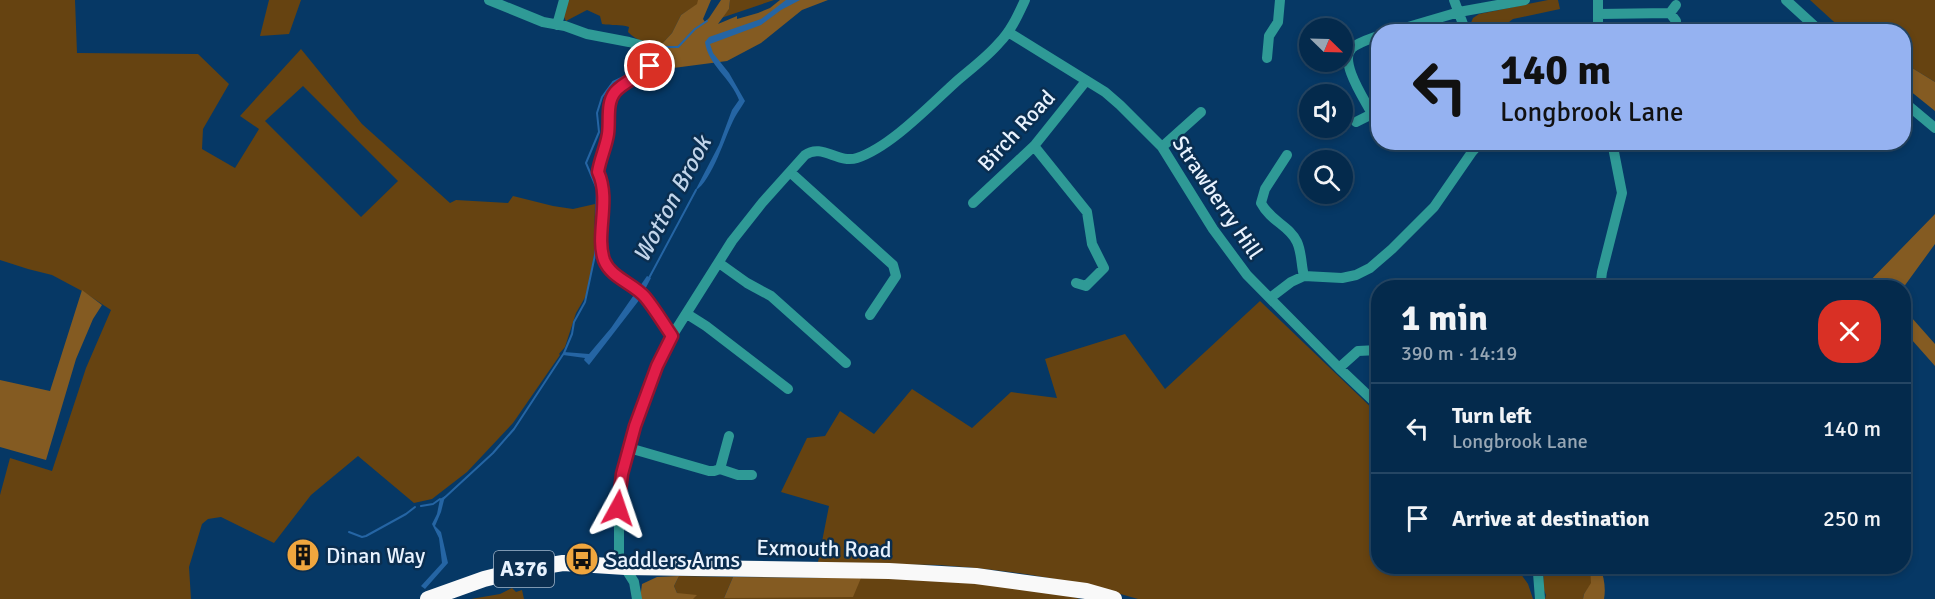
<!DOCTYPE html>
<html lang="en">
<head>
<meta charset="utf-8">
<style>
	:root { --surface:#042a4c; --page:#123656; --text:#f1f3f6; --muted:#97a7b5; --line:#254664 }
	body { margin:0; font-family:Signika,sans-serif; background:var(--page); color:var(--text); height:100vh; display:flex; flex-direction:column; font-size:22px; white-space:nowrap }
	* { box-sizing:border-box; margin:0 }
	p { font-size:20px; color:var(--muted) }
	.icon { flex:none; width:33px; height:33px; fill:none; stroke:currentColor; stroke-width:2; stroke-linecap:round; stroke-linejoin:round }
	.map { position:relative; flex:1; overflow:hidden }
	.side { position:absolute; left:1371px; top:280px; width:540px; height:294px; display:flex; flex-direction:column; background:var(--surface); border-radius:24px; box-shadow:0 3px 9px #0003,0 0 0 2px var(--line) }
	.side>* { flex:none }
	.banner { position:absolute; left:1371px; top:24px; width:540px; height:126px; border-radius:24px; box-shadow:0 3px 9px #0003,0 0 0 2px var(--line); background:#95b2f1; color:#111; overflow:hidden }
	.needle { width:39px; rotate:113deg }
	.controls { position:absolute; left:1299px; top:18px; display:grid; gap:12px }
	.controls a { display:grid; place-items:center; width:54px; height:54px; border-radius:50%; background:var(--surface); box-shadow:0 3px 9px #0003,0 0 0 2px var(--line); font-size:30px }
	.pin { position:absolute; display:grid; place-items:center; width:51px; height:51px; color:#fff; margin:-26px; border:3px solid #fff; border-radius:50%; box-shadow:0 2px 6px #0007 }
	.me { position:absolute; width:66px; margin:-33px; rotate:5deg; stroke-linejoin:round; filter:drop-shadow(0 0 4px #0008) }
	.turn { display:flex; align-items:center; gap:21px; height:126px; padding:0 30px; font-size:27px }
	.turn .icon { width:78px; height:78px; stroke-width:2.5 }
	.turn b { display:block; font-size:42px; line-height:51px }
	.round { display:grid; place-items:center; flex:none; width:63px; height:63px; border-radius:24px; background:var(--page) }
	.overview { display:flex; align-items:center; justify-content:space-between; height:102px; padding:0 30px }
	h1 { font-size:36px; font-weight:700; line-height:45px }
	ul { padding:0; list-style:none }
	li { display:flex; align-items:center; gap:18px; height:90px; padding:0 30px; border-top:2px solid var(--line) }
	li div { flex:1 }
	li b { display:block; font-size:22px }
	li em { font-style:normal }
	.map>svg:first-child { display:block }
	.green { fill:#664311; fill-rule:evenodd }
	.forest { fill:#845b22 }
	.water { fill:#2565a4 }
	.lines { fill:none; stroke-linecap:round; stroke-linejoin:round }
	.stream { stroke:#2565a4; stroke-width:2 }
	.minor { stroke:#2f9a96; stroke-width:10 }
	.highway { stroke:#f9f9f9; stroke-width:16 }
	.route-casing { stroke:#92132f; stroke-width:15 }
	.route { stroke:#e11d48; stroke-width:10 }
	.labels { text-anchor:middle; stroke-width:5; stroke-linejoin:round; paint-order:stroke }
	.shield { fill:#0a2e50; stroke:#a5b7ca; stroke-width:1.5 }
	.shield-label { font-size:21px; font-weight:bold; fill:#e8f2fe }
	.street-label { font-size:22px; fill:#e8f2fe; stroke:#0a2e50 }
	.poi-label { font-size:22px; fill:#e8f2fe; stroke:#0a2e50; text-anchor:start }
	.water-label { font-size:24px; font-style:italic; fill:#c1d4e9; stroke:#0a2e50 }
</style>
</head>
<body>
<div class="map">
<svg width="1935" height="599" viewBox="0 0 1935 599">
	<rect width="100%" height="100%" fill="#063865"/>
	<!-- green -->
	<path class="green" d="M0,0h75l2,53 121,1 31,30 -26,45 -1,20 33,19 24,-39 -19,-13 61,-67 61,75 88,79 6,-3 52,3 5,-7 40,10 20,3 22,-5 -1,51 -7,39 -11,19 -11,34 -6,7 1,1 -47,68 -46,49 -35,27 -18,4 -56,-47 -47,39 -37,48 -53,-26 -13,2 -6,5 -13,43 2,32h-191v-104l10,-37 42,13 34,-103 25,-58 -29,-19 -30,-16 -24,-6 -28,-9zM303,86l95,95 -37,36 -96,-96z
		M269,0h32l-12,34 -29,2z
		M567,0h131v4l-17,11 -9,18 -13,14c-11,-4 -23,-6 -31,-15l1,-5c-9,-3 -17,-1 -27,-3l-2,-8 -13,-6 -21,11 -3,-6z
		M730,0h44l-53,18 8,-9z
		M1548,0h10l2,9 -47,10 -12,9 2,3h-31l-2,-6 3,-7 6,-4z
		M1810,0h125v82l-31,-19v-31l-60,-1z
		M1260,301l118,113v153h138l12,17 5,15h-395c-64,-19 -133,-30 -200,-34 -39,-1 -80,2 -120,-3l11,-56 -48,-14 26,-54 18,-2 15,-25 34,23 38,-45 60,39 39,-36 46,6 -12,-39 80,-25 40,55z
		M1544,567h46l2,16 -8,11 -1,5h-38l1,-4 -3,-7z
		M679,576l54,1 -9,21 137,-20h83l116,15 20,6h-387l-16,-6 -3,-7z
		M512,588l4,4 6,-2 2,9h-53l29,-5z"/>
	<!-- forest -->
	<path class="forest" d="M698,0h13l-8,19 2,3 4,-4 12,-18h9l-1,9 -11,15 19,-8v3l21,-6 12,-5 10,-8h48l-26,10 -41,33 -34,18 -69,9 5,-18 -4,-5 13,-14 9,-18 16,-11z
		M1904,63l31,19v29l-31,-25z
		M1935,214v30l-32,44h-40z
		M82,290l20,15 -9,14 -17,40 -30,101 -46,-13v-67l50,11z
		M1904,309l31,35v22l-31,-35z
		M1590,567h10c4,10 6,21 4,32h-21l1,-5 7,-11z
		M679,576l-5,10 3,7 20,2 -4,4h-53l2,-15 15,-7z
		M733,577l128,1 -8,19 -129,1z"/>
	<!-- water -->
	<path class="water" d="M786,0h14l-19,10 -20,15 -51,19 3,9 16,20 16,28c-3,5 -7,11 -10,16 -10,18 -22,63 -40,74l24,-46 13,-35 7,-10c-8,-22 -31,-35 -34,-58l4,-5 52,-18z
		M647,276l4,2 -11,21 -51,66 -5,-5 1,-2 -22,-3 1,-3 25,2 22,-26z
		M445,496l-4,16 -6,14 6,6 7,31 -23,26 -4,-3 21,-23 -3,-25 -7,-14 5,-10 3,-15z"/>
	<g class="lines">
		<!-- stream -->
		<path class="stream" d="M663,47h15l17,-18 12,-8
			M649,278l47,-88
			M564,353l8,-19 2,-12 11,-20 10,-47 2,-66 -11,-26 13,-31 -2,-19 5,-16 11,-15 21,-10 13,-16
			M442,500l51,-47 21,-24 50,-76
			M421,506l12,-2 7,-5
			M349,532l13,5 4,-1 40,-22 9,-7"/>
		<!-- minor -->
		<path class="minor" d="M489,0l54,22 22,4 22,8 42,8 15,4 9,5c4,25 -29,26 -39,42 -3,4 -4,9 -4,14 -1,11 0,22 -3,33 -2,11 -7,21 -9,32 13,28 -3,63 6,88 6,18 29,23 41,37 10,12 18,26 27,39
			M1454,0l12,32
			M1786,0l35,32
			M1676,5l-6,8 6,8
			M1598,14l72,-1
			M557,25l7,-25
			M1008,32l97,60 15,13 42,42 51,82 34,46 92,93 39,37
			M1391,32l68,-20 66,-12
			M1598,32v-32
			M1267,58l2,-22 9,-14 2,-22
			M1904,102l31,26
			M1372,114c-7,-14 -34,-53 -20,-66 7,-6 18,-9 26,-12
			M1356,122l22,-11
			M1034,146l53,66 5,32 12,24 -18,18 -10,-3
			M1162,147l39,-35
			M1287,155l-22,34 -4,14c10,19 28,22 36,39 5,11 4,23 7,34
			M790,172l103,93 3,11 -26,39
			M973,203l61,-57 52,-65
			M719,263l28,20 24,13 75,67
			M1600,288l2,-16 20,-79 -10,-51
			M1270,298l21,-16 13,-6 38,2 14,-3 14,-7 22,-19 42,-42 38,-55 9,-10
			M687,314l19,12 82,63
			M1339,368l19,-17 20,-1
			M729,436l-9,33 18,6h14
			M629,448l80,23h5l6,-2
			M1539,567l-1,6 2,26
			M637,599l-3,-17 -15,-24v-50l3,-34 13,-48 22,-60 15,-30 60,-95 30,-38 43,-48c17,-12 33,9 52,3 34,-11 74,-54 101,-78 14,-12 29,-23 41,-37 12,-12 19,-28 26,-43"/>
		<!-- highway -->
		<path class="highway" d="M428,599l56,-20 36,-9 43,-7 62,4 264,4 87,5 110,15 28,8"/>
	</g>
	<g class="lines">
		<!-- route casing -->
		<g class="route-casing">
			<path id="route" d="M618,508l4,-34 13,-48 22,-60 15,-30c-9,-13 -17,-27 -27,-39 -12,-14 -34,-19 -41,-37 -9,-25 7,-60 -6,-88 2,-13 8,-25 10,-38 2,-13 -2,-31 7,-42 9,-11 25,-15 35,-26"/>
		</g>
		<!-- route -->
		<use href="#route" class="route"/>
	</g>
	<!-- icons -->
	<defs>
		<g id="building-disc" transform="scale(1.725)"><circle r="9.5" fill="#f0a63e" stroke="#0a2e50"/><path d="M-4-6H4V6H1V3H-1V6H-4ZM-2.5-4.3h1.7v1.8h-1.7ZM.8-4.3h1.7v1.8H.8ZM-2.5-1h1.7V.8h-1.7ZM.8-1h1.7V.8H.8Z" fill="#111"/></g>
		<g id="bus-disc" transform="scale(1.725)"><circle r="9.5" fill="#f0a63e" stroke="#0a2e50"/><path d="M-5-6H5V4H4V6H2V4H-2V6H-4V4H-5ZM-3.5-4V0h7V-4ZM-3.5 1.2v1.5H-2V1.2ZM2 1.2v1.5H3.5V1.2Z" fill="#111"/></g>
	</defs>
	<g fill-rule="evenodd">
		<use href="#building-disc" x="303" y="555"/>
		<use href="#bus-disc" x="582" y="559"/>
	</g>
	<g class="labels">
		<!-- shield labels -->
		<rect class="shield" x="494" y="551" width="60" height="36" rx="4.5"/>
		<g class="shield-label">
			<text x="524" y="576">A376</text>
		</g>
		<!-- street labels -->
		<g class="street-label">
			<text transform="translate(1016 130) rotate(-47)" y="8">Birch Road</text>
			<text transform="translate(1218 197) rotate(56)" y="8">Strawberry Hill</text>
			<text transform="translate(824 548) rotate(1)" y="8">Exmouth Road</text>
		</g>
		<!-- poi labels -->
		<g class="poi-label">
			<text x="326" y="563">Dinan Way</text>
			<text x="605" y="567">Saddlers Arms</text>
		</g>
		<!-- water labels -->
		<g class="water-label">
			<text transform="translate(672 199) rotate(-62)" y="8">Wotton Brook</text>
		</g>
	</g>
</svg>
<div class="controls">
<a><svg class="needle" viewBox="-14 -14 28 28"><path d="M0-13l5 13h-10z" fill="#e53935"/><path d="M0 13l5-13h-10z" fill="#97a7b5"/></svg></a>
<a><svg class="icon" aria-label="sound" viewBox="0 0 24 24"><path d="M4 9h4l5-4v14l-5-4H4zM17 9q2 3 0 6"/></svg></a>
<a><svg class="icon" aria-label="search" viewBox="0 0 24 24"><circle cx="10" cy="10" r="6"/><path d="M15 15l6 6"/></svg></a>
</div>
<div class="pin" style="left:650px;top:66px;background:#d93025"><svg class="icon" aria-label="arrive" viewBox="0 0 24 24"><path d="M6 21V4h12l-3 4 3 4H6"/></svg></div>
<svg class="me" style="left:618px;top:508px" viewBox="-20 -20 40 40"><path d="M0-17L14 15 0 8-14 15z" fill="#e11d48" stroke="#fff" stroke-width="4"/></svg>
<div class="banner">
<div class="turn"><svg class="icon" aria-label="left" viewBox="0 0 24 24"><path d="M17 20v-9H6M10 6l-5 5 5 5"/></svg><div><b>140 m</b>Longbrook Lane</div></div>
</div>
<section class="side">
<div class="overview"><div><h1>1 min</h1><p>390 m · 14:19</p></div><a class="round" style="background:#d93025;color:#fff"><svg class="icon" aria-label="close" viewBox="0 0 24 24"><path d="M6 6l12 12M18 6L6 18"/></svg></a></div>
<ul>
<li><svg class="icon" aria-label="left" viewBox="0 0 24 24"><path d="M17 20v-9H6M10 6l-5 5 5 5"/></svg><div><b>Turn left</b><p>Longbrook Lane</p></div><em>140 m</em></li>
<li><svg class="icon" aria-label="arrive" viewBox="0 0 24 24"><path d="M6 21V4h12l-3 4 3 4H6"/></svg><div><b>Arrive at destination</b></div><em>250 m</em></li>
</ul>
</section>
</div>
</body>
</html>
